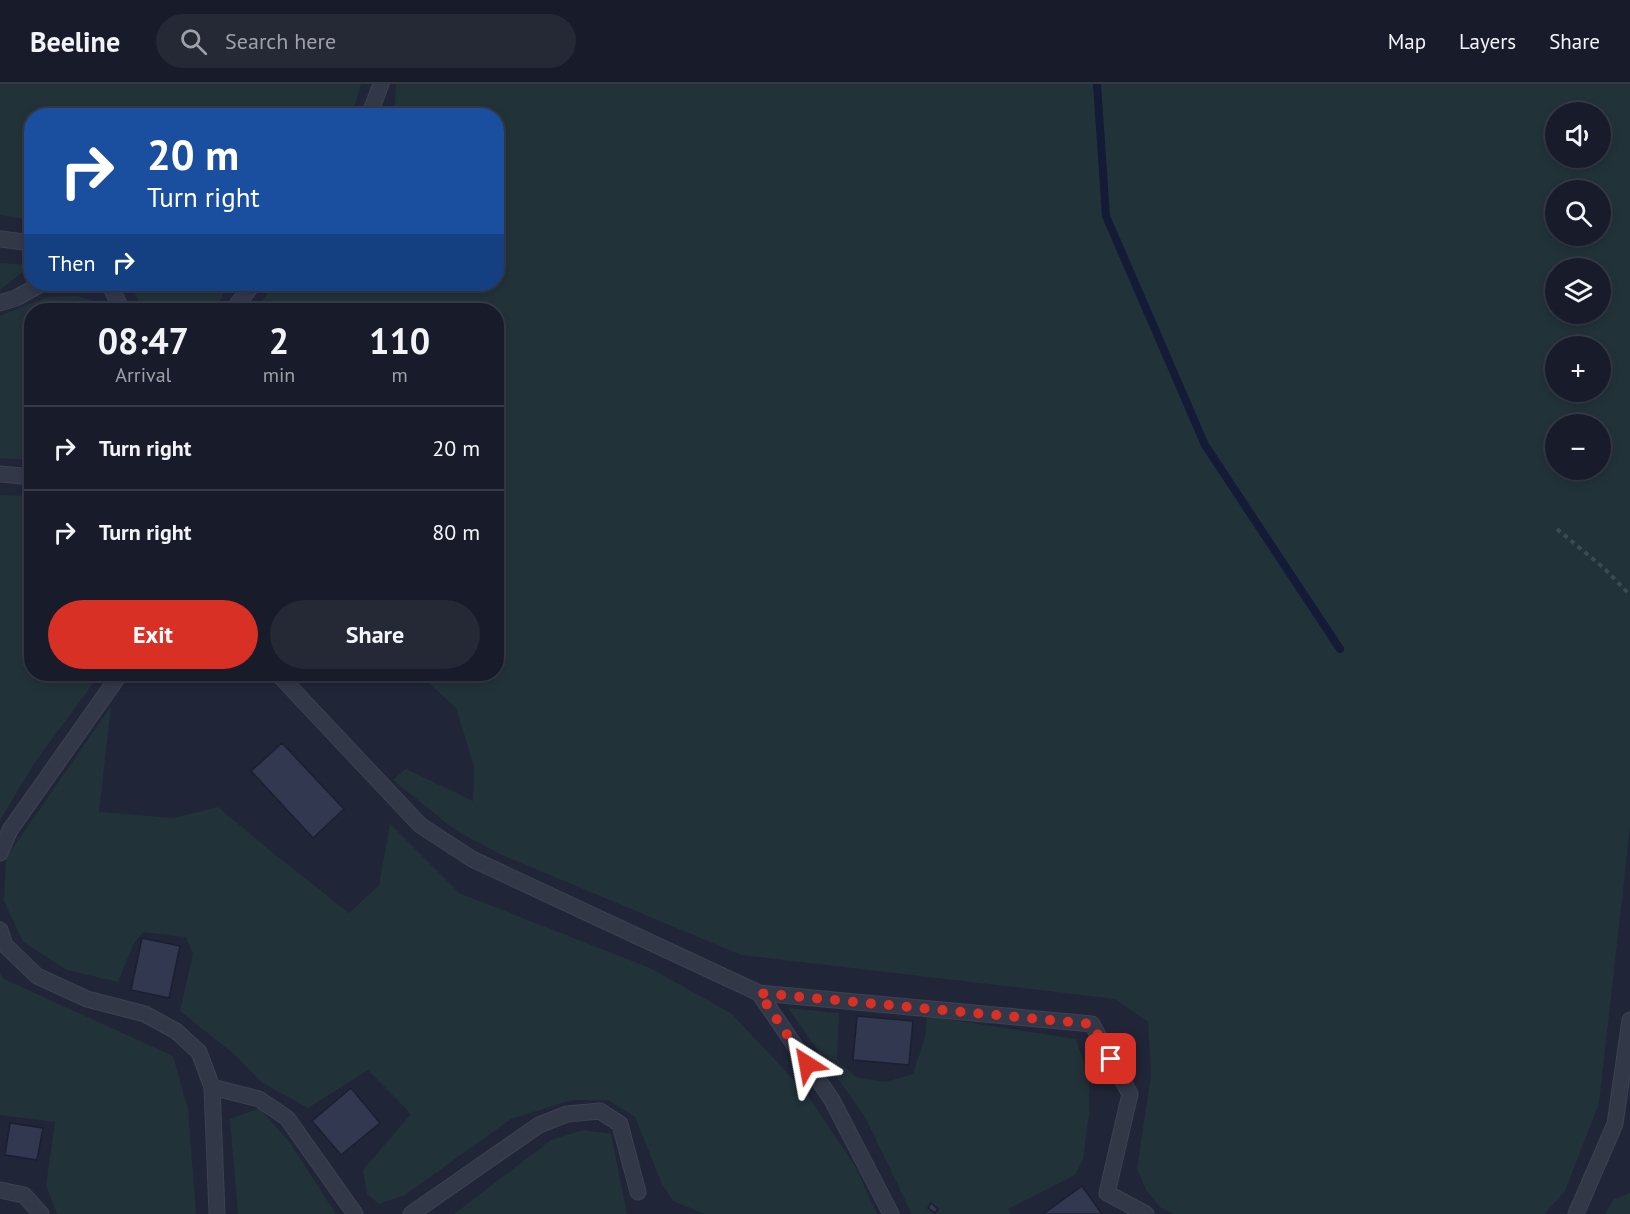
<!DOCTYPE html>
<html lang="en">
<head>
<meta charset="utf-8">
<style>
	:root { --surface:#181c2a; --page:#252936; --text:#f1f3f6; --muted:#9fa1a8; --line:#363a47; --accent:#d93025 }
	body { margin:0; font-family:"PT Sans",sans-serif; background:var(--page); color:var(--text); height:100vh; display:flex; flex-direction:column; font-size:22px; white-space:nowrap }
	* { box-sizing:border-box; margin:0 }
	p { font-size:20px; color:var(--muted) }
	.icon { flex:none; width:33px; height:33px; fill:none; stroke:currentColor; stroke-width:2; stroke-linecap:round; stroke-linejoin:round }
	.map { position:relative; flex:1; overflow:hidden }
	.side { position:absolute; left:24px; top:219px; width:480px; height:378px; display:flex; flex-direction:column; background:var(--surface); border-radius:24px; box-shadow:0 3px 9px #0003,0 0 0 2px var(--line) }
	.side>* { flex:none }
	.guide { position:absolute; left:24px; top:24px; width:480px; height:183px; border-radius:24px; box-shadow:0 3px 9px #0003,0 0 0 2px var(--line); background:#1a4fa0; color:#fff; overflow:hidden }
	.buttons { position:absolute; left:1545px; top:18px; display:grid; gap:12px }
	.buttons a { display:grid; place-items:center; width:66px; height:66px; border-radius:50%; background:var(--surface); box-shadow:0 3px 9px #0003,0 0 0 2px var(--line); font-size:30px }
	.pin { position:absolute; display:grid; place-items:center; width:51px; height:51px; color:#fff; margin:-26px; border-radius:12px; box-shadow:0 3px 9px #0006 }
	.me { position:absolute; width:66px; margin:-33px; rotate:326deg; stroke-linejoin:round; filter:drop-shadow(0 0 4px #0008) }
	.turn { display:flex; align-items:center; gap:21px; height:126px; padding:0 24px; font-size:27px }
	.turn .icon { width:78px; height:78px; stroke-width:2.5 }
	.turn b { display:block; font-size:42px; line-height:51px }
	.then { display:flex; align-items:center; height:57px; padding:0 24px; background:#0003; gap:12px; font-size:22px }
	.eta { display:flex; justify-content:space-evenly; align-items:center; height:102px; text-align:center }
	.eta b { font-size:36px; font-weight:800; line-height:42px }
	.action { display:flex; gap:12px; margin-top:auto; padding:12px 24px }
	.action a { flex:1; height:69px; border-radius:36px; background:var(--accent); color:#fff; font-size:24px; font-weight:800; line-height:69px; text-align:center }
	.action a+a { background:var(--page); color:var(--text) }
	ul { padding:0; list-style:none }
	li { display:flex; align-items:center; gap:18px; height:84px; padding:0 24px; border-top:2px solid var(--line) }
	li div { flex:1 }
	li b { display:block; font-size:22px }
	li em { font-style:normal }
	header { display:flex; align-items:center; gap:36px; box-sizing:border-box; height:84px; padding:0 30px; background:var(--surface); border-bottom:2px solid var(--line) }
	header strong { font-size:28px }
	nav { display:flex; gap:33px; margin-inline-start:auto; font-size:21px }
	.search { width:420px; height:54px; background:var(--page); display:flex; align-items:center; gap:15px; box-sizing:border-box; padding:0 21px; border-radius:33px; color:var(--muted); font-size:22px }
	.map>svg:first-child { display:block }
	.green { fill:#223239; fill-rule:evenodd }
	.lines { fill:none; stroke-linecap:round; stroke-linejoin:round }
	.stream { stroke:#131b36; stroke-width:8 }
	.building { fill:#313850; stroke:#1b1f2f; stroke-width:1.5 }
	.service-casing { stroke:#3d4152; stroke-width:17 }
	.path { stroke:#3a4b52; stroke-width:4; stroke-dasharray:4.5 4.5; stroke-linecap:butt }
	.service { stroke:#333849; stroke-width:15 }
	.route { stroke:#d93025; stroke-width:10; stroke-dasharray:0 18 }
</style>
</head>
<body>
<header>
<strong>Beeline</strong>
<div class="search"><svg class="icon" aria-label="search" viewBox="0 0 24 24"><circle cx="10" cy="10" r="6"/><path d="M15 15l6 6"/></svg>Search here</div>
<nav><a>Map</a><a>Layers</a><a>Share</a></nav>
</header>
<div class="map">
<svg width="1630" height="1130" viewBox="0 0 1630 1130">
	<rect width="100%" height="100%" fill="#202638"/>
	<!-- green -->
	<path class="green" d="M0,0h361l-9,31 -320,1 -1,104 -31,-5z
		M396,0h1234v743l-31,276 -34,88 -20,23h-371l-14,-7 -13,-16 -10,-22 14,-94 -3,-53 -33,-23 -374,-44 -239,-100 -47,-25 -62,-50 13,-11 67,32 1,-35 -18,-58 -37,-34h77v-364h-242l22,-26h220v-168l-105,-1 4,-7zM1556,28h44v46h-44zM1556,106h44v46h-44zM1556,184h44v46h-44zM1556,262h44v46h-44zM1556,340h44v46h-44z
		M0,179l31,2 -31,25z
		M130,200h99l-4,4 -8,22h-74z
		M77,212l17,5 9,9h-71l-1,150 -31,-2v-142l47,-19z
		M0,411l31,1 1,178h68l-65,88 -35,58z
		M111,622l-12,106 74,6 45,-11 55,46 76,60 30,-28 11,-61 69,69 191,75 82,46 74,79 49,73 22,48h-172l-32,-13 -11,-17 -27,-67 -27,-17h-36l-61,19 -106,76 -26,9 -12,-10 -4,-24 48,-56 -43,-44 -60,38 -47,-26 -26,-27 -55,-44 13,-57 -7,-17 -43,-5 -10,13 -15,37 -51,-12 -44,-28 -19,-41 2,-43z
		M0,889l4,6 169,77 15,53 8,105h-139l-11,-29 9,-63 -55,-7z
		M788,924l51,5 -2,46 18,18 31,5 27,-8 12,-37 2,-21 149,23 13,38v36l-6,47 -8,15 -67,34 3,5h-99l-47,-97z
		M260,1024l30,35 46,71h-98l-8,-95z
		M583,1046l28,4 16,80h-173l97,-74z
		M1630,1109v21h-25l9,-15z"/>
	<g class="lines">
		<!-- stream -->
		<path class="stream" d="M1097,0l9,132 99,229 135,204"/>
	</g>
	<!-- building -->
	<path class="building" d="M282,659l62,66 -31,29 -62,-67z
		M142,854l38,8 -11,52 -38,-8z
		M857,932l56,5 -4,44 -56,-5z
		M351,1004l29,35 -39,32 -29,-34z
		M10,1039l33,5 -6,32 -32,-5z
		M1082,1102l20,28h-59z
		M931,1119l7,6 -3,4 -7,-5z"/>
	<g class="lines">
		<!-- service casing -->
		<g class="service-casing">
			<path id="service" d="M369,32l12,-32
				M0,155l32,4
				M109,200l13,26
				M0,219l16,-5 25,-14
				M233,226l20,-26
				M0,390l32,3
				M278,590l142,151 52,34 287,134 73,107 59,114
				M0,769l10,-23 110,-156
				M0,846l5,15 32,31 50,23 58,15 31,17 23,21 13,35 5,127
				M759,909l333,31 38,70 -23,99 39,21
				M212,1003l47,12 28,19 68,96
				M0,1106l24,5 17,19
				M411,1130l128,-89 28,-11 33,-3 20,13 18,68
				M1576,1130l39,-90 15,-104"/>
		</g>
		<!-- path -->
		<path class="path" d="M28,77l4,5
			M1557,445l48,40 25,26"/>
		<!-- service -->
		<use href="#service" class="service"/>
	</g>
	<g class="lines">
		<!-- route -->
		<path class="route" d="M807,980l-48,-71 333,31 19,35"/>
	</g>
</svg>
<div class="buttons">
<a><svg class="icon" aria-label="sound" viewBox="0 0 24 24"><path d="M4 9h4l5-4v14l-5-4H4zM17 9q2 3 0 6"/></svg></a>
<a><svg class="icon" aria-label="search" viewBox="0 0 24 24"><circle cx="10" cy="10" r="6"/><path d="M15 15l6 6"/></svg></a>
<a><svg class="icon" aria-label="layers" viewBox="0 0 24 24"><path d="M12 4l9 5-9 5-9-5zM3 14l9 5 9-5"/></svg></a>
<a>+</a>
<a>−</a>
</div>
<div class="pin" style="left:1111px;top:975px;background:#d93025"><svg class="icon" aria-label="arrive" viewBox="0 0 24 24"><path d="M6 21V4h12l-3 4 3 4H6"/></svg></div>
<svg class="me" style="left:807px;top:980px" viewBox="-20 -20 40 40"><path d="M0-17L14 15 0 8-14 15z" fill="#d93025" stroke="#fff" stroke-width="4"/></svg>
<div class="guide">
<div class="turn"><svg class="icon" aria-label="right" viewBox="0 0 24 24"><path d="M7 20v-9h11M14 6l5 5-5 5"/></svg><div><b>20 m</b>Turn right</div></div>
<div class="then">Then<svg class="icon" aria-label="right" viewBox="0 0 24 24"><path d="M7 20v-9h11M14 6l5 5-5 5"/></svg></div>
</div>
<section class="side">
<div class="eta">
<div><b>08:47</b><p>Arrival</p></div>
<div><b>2</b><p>min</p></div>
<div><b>110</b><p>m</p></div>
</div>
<ul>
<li><svg class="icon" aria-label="right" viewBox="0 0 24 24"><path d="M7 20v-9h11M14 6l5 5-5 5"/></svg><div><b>Turn right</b></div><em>20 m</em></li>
<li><svg class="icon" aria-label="right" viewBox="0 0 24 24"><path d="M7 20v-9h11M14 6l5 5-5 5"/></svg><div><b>Turn right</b></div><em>80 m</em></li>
</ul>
<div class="action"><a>Exit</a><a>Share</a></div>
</section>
</div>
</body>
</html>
